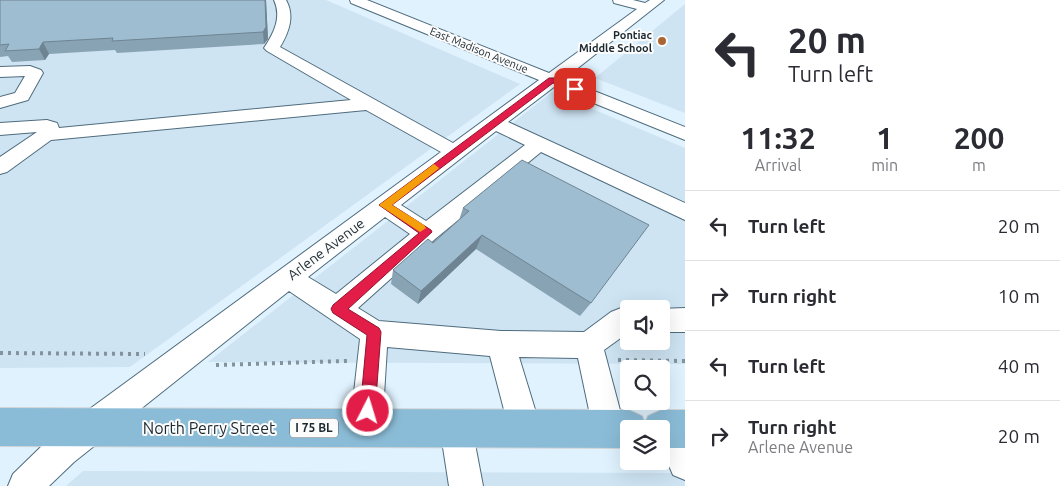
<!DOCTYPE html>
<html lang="en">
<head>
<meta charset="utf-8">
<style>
	:root { --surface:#fff; --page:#f7f7f7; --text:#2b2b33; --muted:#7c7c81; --line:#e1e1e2 }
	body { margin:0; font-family:Ubuntu,sans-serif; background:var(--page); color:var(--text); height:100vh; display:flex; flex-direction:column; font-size:19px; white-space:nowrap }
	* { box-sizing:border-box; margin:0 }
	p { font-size:16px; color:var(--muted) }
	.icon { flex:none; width:28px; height:28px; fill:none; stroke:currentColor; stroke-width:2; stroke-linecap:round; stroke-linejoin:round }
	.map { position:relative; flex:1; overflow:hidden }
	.details { display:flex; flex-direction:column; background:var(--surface); width:375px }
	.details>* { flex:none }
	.banner { background:#fff; color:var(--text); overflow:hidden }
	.tools { position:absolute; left:620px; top:300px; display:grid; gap:10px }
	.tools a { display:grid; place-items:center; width:50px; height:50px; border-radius:5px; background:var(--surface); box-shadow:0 5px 20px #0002; font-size:25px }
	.pin { position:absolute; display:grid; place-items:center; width:42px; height:42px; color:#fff; margin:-21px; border-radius:10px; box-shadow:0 2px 8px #0006 }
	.me { position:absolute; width:55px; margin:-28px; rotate:5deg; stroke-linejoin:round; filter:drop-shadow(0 0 4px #0008) }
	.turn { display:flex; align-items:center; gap:18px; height:105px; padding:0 20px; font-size:22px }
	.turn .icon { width:65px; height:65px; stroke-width:2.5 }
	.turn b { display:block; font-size:35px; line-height:42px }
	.eta { display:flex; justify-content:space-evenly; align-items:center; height:85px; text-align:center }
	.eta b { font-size:30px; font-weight:700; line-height:35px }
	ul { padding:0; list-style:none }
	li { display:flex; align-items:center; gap:15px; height:70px; padding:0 20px; border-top:1px solid var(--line) }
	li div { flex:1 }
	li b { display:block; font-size:19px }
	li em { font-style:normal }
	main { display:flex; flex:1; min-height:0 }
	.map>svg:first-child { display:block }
	.built { fill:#cee4f3; fill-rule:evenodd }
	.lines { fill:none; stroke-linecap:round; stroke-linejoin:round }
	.minor-casing { stroke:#4f6c7d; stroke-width:2 }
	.major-casing { stroke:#d2d4d6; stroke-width:2 }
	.path { stroke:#83939c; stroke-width:4; stroke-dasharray:3 5; stroke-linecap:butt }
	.minor { fill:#fff; fill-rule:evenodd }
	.major { fill:#8bbcd7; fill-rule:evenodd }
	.wall { fill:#88a3b4 }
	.shaded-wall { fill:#6f8492 }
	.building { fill:#9ebdd1; stroke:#6f8492 }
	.route { fill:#e11d48; stroke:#92132f }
	.slow { fill:#f59e0b }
	.poi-dot { fill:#a96634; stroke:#fcfcfc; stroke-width:2 }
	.labels { text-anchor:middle; stroke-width:4; stroke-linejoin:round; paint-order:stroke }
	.far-poi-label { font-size:11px; font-weight:bold; fill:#1c2930; stroke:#fcfcfc; text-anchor:end }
	.far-street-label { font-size:11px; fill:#1c2930; stroke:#fcfcfc }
	.shield { fill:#fcfcfc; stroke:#5f686d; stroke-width:1 }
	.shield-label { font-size:12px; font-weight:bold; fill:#1c2930 }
	.street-label { font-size:14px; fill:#1c2930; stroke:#fcfcfc }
	.near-street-label { font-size:16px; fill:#1c2930; stroke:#fcfcfc }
</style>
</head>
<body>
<main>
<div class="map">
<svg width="685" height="486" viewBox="0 0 685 486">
	<rect width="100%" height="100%" fill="#dff2fe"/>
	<!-- built -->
	<path class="built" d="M0,0h326l194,84 -390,283 -130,1z
		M685,4v109l-90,-35z
		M552,92l133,56v216l-477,-2zM629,309h32v32h-32z
		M83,471l602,2v13h-619z"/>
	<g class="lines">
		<!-- minor casing -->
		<g class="minor-casing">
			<path id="minor" d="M274,0h12c9,16 3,32 -6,47l173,96 86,-63 -188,-77 -1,-3h17l182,73 88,-64 -23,-6 -1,-3h20l12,3 5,-3h14l-100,79 121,48v13l-131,-53 -46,35 177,81v17l-144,-68 -106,87 -77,69 21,13 122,10 83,1 27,-20 10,-4 10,1h-2v23l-25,18 21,79 -5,11 -11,5 -11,-5 -5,-11 -15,-71 -59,-1 22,72 -5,11 -11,5 -11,-5 -5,-11 -19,-73 -103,-9 -5,81 -5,11 -11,5 -11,-5 -5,-11 10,-89 -71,-48 -215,171 -25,24h-41l5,-12 37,-36 391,-286 -75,-42 -315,30 -44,32 -7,2v-17l37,-25 -37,3v-12l47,-3 10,3 2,5 292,-28 -84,-49 -3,-3c10,-15 18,-31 10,-48zM496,131l29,14 -99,76 -25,-16zM385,217l25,17 -74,60 -28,-17z
				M30,66l11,4 2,3 -15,27 -28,8v-11l15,-4 10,-17 -25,1v-10z
				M685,308v24h-24v-23h-2z
				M456,412l11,5 5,11 11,58h-34l-9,-58 5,-11z
				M670,413l11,5 4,8v54l-12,-5 -12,-28v-18h-7l5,-11z"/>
		</g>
		<!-- major casing -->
		<g class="major-casing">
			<path id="major" d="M0,408l629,2 13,6 3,7 3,-7 13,-6h24v38h-24v-19h-32v19l-629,-2z"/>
		</g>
		<!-- path -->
		<path class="path" d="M0,353l145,1
			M618,360l67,1
			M216,365l131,-4"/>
		<!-- minor -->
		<use href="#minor" class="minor"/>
		<!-- major -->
		<use href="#major" class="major"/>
	</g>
	<!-- wall -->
	<path class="wall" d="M0,0h266l2,39 -4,5 -147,9 -2,-3 -66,4 -4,6 -33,2 -4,-6 -8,1z
		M522,160l69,143 -11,13 -104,-67 -58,55 -27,-20 2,-14 40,-27 26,-23 4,-12z"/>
	<!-- shaded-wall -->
	<path class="shaded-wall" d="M265,0h1l2,39 -4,5 -1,-12z
		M43,42l6,12 -4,6 -6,-11z
		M482,235l-6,14 -58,55 3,-13z"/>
	<!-- building -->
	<path class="building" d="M0,0h265l1,27 -3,5 -151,9 1,-3 -70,4 -4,7 -34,2 4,-7 -9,1z
		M522,160l127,65 -58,78 -109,-68 -61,56 -28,-21 35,-31 5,4 36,-32 -6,-3z"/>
	<!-- route -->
	<path class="route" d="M549,78h6l24,11 -4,2 -22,-8 -161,122 39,25 1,2 -84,77 31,19 2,4 -6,79 -2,6 -5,2 -6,-2 -2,-6 7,-76 -34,-22 -2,-4 2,-4 86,-72 -40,-28z"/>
	<!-- slow -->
	<path class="slow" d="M434,164l5,4 -2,2 -45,35 32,20 2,3 -6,4 -41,-27z"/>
	<!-- markers -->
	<circle class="poi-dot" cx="662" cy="41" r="5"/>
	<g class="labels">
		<!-- far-poi labels -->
		<g class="far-poi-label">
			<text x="652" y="39">Pontiac<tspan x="652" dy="13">Middle School</tspan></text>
		</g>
		<!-- far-street labels -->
		<g class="far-street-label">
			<text transform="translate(479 50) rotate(22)" y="4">East Madison Avenue</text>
		</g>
		<!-- shield labels -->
		<rect class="shield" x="290" y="418.5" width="48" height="19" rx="4"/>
		<g class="shield-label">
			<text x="314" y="432">I 75 BL</text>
		</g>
		<!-- street labels -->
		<g class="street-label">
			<text transform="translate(326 249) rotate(-37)" y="5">Arlene Avenue</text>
		</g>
		<!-- near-street labels -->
		<g class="near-street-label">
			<text x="209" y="434">North Perry Street</text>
		</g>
	</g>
</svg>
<div class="tools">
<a><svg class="icon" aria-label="sound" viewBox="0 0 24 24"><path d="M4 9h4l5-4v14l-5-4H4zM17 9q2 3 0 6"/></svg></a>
<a><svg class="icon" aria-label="search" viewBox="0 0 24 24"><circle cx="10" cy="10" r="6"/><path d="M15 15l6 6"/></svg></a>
<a><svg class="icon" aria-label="layers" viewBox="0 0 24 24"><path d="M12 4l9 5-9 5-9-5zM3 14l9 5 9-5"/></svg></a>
</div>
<div class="pin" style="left:575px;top:89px;background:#d93025"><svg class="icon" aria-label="arrive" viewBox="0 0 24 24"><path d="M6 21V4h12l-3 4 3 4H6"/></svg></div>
<svg class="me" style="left:368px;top:411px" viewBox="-20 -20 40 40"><circle r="17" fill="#e11d48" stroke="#fff" stroke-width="3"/><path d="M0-11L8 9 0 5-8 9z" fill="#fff"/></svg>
</div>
<section class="details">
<div class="banner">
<div class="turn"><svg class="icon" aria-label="left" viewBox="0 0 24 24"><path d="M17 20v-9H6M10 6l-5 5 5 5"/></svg><div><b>20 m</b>Turn left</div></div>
</div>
<div class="eta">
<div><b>11:32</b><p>Arrival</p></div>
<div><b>1</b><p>min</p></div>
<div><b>200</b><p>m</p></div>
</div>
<ul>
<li><svg class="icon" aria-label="left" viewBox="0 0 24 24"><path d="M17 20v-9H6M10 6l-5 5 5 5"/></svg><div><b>Turn left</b></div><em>20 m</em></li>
<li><svg class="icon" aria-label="right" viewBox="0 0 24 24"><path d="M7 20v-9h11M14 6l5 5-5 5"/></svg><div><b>Turn right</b></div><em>10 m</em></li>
<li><svg class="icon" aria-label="left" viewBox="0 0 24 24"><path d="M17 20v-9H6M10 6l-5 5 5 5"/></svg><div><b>Turn left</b></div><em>40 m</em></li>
<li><svg class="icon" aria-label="right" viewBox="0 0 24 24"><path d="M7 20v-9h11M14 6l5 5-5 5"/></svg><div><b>Turn right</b><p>Arlene Avenue</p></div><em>20 m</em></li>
</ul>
</section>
</main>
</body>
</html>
